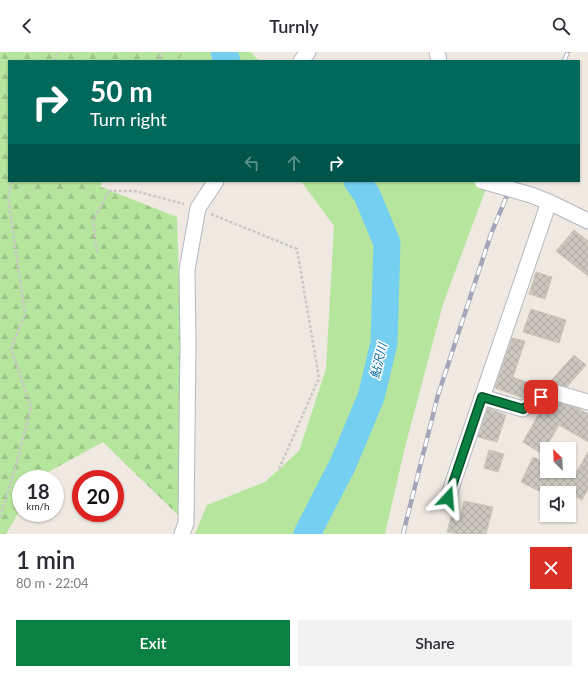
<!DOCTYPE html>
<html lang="en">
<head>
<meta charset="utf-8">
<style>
	:root { --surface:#fff; --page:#f2f2f3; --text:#2b2b33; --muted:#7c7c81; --accent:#0b8043 }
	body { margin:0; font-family:Lato,"Noto Sans JP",sans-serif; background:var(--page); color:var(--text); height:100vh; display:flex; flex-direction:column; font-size:15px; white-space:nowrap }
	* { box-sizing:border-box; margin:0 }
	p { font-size:13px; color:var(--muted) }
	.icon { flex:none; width:22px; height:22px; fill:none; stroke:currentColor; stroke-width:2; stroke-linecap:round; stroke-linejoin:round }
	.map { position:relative; height:482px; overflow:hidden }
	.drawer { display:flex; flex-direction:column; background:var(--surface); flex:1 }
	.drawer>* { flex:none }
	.guide { position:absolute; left:8px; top:8px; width:572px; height:122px; border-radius:0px; box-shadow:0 1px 3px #0004; background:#00695c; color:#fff; overflow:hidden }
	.needle { width:26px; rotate:336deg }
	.buttons { position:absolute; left:540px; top:390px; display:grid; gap:8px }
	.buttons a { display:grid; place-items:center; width:36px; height:36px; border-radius:0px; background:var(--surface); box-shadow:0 1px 3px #0004; font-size:20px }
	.speed { position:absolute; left:12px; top:418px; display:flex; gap:8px; font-size:20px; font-weight:700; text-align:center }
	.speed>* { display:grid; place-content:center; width:52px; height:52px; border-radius:50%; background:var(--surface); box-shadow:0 1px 3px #0004; line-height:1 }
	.speed small { font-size:10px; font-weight:400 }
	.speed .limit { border:6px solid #d22; background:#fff; color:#111 }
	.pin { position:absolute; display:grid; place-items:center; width:34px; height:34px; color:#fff; margin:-17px; border-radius:8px; box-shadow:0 2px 6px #0006 }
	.me { position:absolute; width:44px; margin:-22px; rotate:19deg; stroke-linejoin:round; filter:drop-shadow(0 0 3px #0008) }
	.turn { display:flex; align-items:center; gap:14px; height:84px; padding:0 16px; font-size:18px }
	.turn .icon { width:52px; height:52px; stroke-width:2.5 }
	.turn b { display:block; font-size:28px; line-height:34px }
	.lanes { display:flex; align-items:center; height:38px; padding:0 16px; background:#0003; justify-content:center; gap:20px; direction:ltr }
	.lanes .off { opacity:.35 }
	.round { display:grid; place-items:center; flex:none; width:42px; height:42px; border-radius:0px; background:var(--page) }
	.summary { display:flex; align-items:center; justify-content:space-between; height:68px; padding:0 16px }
	h1 { font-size:24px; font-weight:600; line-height:30px }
	.cta { display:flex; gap:8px; margin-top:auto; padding:8px 16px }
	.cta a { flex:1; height:46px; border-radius:0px; background:var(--accent); color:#fff; font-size:16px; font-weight:600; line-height:46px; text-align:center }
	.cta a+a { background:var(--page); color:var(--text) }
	header { display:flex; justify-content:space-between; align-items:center; height:52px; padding:0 16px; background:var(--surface); font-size:18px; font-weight:600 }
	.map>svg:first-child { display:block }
	.green { fill:#b6e59e }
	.forest { fill:url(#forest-firs) }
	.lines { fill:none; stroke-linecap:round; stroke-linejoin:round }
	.river { stroke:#75cff0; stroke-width:27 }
	.building { fill:url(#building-cross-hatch); stroke:#cbc5ba }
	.minor-casing { stroke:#b4b7c1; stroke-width:17 }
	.path { stroke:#c9c9c9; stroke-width:2.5; stroke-dasharray:3 2; stroke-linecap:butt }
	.minor { stroke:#fff; stroke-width:15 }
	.rail-casing { stroke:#a3a6b8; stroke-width:4.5 }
	.rail { stroke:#fff; stroke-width:3; stroke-dasharray:9; stroke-linecap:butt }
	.minor-bridge-casing { stroke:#b4b7c1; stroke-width:17; stroke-linecap:butt }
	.minor-bridge { stroke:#fff; stroke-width:15 }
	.route-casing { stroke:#07532c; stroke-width:10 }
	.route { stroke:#0b8043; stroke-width:7 }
	.labels { text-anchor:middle; stroke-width:3; stroke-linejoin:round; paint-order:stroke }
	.water-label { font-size:12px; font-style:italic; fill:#0d6fa3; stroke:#fff }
</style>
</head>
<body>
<header><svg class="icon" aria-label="back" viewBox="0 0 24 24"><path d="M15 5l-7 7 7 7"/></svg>Turnly<svg class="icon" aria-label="search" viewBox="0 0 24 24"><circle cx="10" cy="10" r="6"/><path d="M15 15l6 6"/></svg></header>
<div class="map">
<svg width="588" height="482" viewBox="0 0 588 482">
	<defs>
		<pattern id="forest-firs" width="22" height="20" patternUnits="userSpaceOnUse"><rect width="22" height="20" fill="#b6e59e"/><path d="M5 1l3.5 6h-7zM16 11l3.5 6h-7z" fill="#9dc588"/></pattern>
		<pattern id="building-cross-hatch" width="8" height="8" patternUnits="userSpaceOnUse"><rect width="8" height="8" fill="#cbc7bf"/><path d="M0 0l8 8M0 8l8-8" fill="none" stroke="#afaba4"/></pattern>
	</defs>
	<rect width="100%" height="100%" fill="#efe9e1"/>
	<!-- green -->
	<path class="green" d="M181,0h70l8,9h-83z
		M301,129h178l8,5 -44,118 -38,143 -20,87h-190l12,-29 58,-23 34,-31 27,-82 8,-143z"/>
	<!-- forest -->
	<path class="forest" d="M0,0h183l-5,9h-169v120h93l-1,6 76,30 9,306 -83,-81 -64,35 -2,2h-16v29l-15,26h-6z"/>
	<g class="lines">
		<!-- river -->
		<path class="river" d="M224,0l3,9
			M307,482l36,-70 28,-67 13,-54 3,-100 -20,-48 -10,-14"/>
	</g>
	<!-- building -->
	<path class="building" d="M574,178l14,11v35l-32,-25z
		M536,220l16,5 -7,22 -16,-5z
		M531,257l35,11 -7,23 -36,-11z
		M512,286l13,3 -12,36 27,10 -17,11 -28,-10z
		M574,303l12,10 -19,22 -17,-5z
		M552,349l25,7 11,6v28l-29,-17 -17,29 -19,-12 20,-36z
		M488,356l18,7 -9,27 -19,-5z
		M489,398l15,4 -6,18 -14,-4z
		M588,400v37l-6,11 -27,-15 -4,8h-4v2l-26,-13 12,-25 14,6v8h30z
		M464,449l29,6 -7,27h-28l-11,-2 4,-15 9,2z"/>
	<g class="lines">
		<!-- minor casing -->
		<g class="minor-casing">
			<path id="minor" d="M437,0l2,9
				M301,9l7,-9
				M531,143l18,7 39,19
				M482,345l41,12 27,-18 38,11
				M448,445l101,-295
				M182,482l4,-11 2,-180 -1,-73 11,-62 18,-27"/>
		</g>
		<!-- path -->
		<path class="path" d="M54,9l4,-9
			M161,9l-2,-2 3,-7
			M211,162l86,35 22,129 -40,91
			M97,200l-4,-31 16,-30h26l49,13
			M0,465l15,-48 16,-62 -20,-58 14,-35 -17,-116 4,-17"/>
		<!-- minor -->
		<use href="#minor" class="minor"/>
		<!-- rail casing -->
		<g class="rail-casing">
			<path id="rail" d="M564,9l4,-9
				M403,482l35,-139 53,-161 22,-53"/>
		</g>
		<!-- rail -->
		<use href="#rail" class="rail"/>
		<!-- minor-bridge casing -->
		<g class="minor-bridge-casing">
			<path id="minor-bridge" d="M482,129l49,14"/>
		</g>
		<!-- minor-bridge -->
		<use href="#minor-bridge" class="minor-bridge"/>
	</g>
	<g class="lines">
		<!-- route casing -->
		<g class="route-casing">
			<path id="route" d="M448,446l34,-101 41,12 18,-12"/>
		</g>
		<!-- route -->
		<use href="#route" class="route"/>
	</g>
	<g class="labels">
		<!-- water labels -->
		<g class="water-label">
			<text transform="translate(379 309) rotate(-77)" y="4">鮎沢川</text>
		</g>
	</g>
</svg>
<div class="buttons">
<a><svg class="needle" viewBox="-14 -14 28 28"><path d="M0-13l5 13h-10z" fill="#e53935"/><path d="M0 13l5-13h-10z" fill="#7c7c81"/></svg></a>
<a><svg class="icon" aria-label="sound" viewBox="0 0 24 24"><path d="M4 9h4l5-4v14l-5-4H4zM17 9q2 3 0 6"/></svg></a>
</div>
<div class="speed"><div>18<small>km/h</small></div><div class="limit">20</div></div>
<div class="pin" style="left:541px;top:345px;background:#d93025"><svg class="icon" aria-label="arrive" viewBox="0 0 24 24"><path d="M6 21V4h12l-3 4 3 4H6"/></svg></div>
<svg class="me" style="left:448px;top:446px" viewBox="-20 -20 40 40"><path d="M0-17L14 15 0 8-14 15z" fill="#0b8043" stroke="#fff" stroke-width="4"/></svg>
<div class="guide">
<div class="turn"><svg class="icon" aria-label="right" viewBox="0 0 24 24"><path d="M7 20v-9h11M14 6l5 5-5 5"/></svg><div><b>50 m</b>Turn right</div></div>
<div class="lanes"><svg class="icon off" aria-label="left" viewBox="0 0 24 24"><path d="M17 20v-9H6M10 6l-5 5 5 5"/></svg><svg class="icon off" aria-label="ahead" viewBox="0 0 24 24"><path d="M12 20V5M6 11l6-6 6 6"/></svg><svg class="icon" aria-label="right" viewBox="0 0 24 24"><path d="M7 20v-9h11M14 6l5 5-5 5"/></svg></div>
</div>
</div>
<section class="drawer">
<div class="summary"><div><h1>1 min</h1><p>80 m · 22:04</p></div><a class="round" style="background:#d93025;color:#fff"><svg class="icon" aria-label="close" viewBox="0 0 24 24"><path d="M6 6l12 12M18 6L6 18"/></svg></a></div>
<div class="cta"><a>Exit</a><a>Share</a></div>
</section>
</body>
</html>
